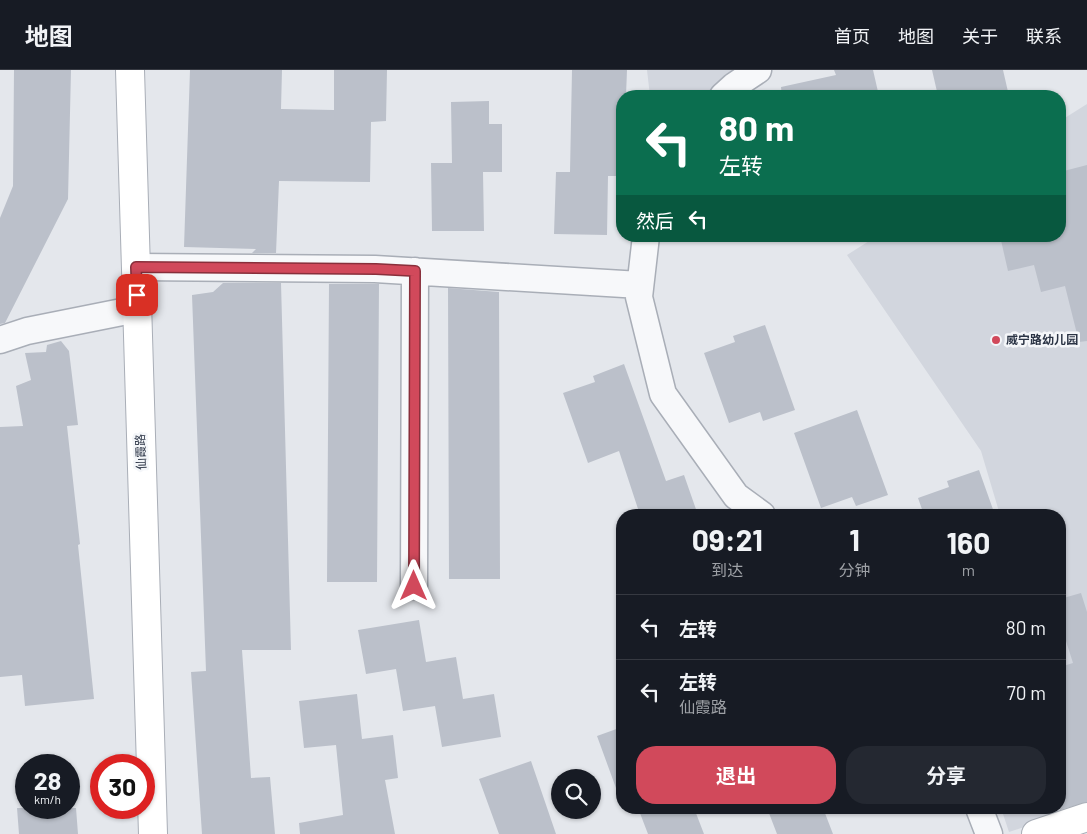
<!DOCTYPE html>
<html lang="zh">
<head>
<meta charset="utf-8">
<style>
	:root { --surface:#171b24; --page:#242831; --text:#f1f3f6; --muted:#9ea1a6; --line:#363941; --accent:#d1495b }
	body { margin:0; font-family:Barlow,"Noto Sans SC",sans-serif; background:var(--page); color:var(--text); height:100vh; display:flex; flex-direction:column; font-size:19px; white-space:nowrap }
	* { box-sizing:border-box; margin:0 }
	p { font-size:16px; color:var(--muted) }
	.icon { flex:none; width:28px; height:28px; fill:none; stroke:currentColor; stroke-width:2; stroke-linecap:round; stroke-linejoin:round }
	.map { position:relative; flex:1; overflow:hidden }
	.details { position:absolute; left:616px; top:439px; width:450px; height:305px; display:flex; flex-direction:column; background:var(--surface); border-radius:20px; box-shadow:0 1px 4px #0004 }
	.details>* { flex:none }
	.top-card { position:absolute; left:616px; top:20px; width:450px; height:152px; border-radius:20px; box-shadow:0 1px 4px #0004; background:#0b6e4f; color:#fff; overflow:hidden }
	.fabs { position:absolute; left:551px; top:699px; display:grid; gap:10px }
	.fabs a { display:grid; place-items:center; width:50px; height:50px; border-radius:50%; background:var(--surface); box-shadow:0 1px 4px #0004; font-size:25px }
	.speed { position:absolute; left:15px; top:684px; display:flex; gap:10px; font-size:25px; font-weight:700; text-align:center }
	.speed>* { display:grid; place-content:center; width:65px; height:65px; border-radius:50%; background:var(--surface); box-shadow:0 1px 4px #0004; line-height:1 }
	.speed small { font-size:12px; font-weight:400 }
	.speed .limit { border:8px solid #d22; background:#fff; color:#111 }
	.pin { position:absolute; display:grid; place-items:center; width:42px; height:42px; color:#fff; margin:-21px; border-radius:10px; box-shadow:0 2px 8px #0006 }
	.me { position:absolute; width:55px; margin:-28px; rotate:0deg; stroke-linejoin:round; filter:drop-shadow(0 0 4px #0008) }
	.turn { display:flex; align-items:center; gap:18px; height:105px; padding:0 20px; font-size:22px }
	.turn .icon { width:65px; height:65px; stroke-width:2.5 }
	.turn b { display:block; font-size:35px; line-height:42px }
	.then { display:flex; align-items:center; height:48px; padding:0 20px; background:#0003; gap:10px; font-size:19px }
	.eta { display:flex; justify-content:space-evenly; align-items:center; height:85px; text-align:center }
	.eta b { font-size:30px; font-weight:700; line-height:35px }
	.button { display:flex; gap:10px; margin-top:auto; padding:10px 20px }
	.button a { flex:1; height:58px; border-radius:20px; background:var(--accent); color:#fff; font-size:20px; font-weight:700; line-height:58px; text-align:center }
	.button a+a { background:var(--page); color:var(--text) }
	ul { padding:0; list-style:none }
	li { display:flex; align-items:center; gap:15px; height:65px; padding:0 20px; border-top:1px solid var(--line) }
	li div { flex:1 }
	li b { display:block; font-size:19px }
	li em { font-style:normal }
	header { display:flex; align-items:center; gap:30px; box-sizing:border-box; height:70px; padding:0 25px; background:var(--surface); border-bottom:1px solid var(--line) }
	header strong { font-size:24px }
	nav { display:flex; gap:28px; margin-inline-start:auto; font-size:18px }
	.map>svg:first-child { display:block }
	.built { fill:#d2d6de }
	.building { fill:#bbc0ca }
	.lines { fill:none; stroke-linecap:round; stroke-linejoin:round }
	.street-casing { stroke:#a9aeb7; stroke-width:29 }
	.secondary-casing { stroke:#a9aeb7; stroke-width:30 }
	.street { stroke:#f7f8fa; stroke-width:26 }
	.secondary { stroke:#fff; stroke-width:28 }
	.route-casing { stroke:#882f3b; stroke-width:12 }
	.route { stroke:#d1495b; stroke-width:9 }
	.poi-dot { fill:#d1495b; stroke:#f4f6f9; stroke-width:2 }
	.labels { text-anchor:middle; stroke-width:5; stroke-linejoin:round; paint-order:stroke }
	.poi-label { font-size:12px; font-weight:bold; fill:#2b3445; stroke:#f4f6f9; text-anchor:start }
	.street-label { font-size:12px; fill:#2b3445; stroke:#f4f6f9 }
</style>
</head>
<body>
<header>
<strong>地图</strong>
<nav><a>首页</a><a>地图</a><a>关于</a><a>联系</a></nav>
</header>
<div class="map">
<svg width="1087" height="764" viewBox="0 0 1087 764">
	<rect width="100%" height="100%" fill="#e4e7ec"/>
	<!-- built -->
	<path class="built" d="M647,0h89l-19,12 -13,14h-54z
		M1087,34v702l-78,26 -8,-24h59v-293h-60l-19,-64 -134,-196 30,-19h183v-115z"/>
	<!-- building -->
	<path class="building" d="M14,0h57l-3,129 -63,124 -5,1v-106l13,-32z
		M190,0h92l-1,39 53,1v-40h53l-1,51 -15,1 -1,60 -91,-1 -3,72h-24l4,-4 -72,-2z
		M572,0h55l-1,26h-4v80h-14l-1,59 -53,-1 2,-62h14z
		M834,0h39l6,26h-97l-1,-9 55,-12z
		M932,0h71l6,26h-71z
		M489,31v23h13v48h-19l1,59h-52l-1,-68h21l-1,-61z
		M1087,95v176l-8,1 -14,-56 -24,6 -7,-27 -26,6 -8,-35h60v-64z
		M223,213h58l10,367h-49l9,128 19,-1 5,57h-73l-11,-162 15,-1 -14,-376 21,-3z
		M329,214h50l-2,298h-50z
		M448,218l51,4 1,287h-51z
		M765,255l30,85 -32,11 -3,-9 -31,11 -25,-70 31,-11 -2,-6z
		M61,271l8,10 9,74 -11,1 13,118 -2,1 16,154 -69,7 -3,-31 -22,2v-250l23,-1 -7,-40 15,-6 -6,-27 21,-1 1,-7z
		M624,294l42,117 18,-6 14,40h-58l-21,-64 -31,12 -25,-70 32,-11 -2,-6z
		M857,340l31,85 -32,11 -4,-9 -31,11 -27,-75z
		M979,400l16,45h-71l-6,-17 31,-11 -2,-6z
		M1081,523l6,19v190l-27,8v-143l13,-4 -13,-41v-23z
		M419,550l7,42 30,-5 7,42 31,-5 7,43 -59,10 -7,-41 -32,5 -7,-42 -30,5 -8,-44z
		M357,624l5,45 31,-4 5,43 -13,2 10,54h-95l-1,-11 44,-8 -7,-70 -32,3 -5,-47z
		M622,657v72h-2l-23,-63z
		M531,691l25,73h-57l-20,-55z
		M17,738h59l2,26h-59z
		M638,738h56l10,26h-56z
		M767,738h56l10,26h-56z"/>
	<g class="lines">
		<!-- street casing -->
		<g class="street-casing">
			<path id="street" d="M723,26l11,-10 24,-16
				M646,166l-7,61 24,97 73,102 26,19
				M136,197l239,2 265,16
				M0,270l27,-9 110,-22
				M414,516l1,-315
				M979,738l10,26"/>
		</g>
		<!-- secondary casing -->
		<g class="secondary-casing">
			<path id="secondary" d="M130,0l23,764
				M1036,764l51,-17"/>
		</g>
		<!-- street -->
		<use href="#street" class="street"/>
		<!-- secondary -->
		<use href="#secondary" class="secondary"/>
	</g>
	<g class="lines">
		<!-- route casing -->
		<g class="route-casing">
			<path id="route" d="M137,225l-1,-28 240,2 39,2 -1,315"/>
		</g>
		<!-- route -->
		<use href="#route" class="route"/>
	</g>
	<!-- markers -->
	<circle class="poi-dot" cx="996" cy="270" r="5"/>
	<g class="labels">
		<!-- poi labels -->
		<g class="poi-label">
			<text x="1006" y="274">威宁路幼儿园</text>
		</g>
		<!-- street labels -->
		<g class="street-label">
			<text transform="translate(141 382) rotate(-92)" y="4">仙霞路</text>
		</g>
	</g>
</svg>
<div class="fabs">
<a><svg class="icon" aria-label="search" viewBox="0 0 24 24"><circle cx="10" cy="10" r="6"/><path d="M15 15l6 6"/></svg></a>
</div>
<div class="speed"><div>28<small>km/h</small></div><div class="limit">30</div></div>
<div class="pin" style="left:137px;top:225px;background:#d93025"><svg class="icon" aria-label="arrive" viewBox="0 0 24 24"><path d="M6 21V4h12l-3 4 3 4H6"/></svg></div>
<svg class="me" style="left:414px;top:516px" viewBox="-20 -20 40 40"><path d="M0-17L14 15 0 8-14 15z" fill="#d1495b" stroke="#fff" stroke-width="4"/></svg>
<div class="top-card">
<div class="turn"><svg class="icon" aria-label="left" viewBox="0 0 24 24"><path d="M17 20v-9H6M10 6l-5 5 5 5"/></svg><div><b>80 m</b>左转</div></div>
<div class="then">然后<svg class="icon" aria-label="left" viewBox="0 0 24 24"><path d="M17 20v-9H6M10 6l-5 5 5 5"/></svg></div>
</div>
<section class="details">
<div class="eta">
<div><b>09:21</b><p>到达</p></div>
<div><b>1</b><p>分钟</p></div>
<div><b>160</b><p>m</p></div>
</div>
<ul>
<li><svg class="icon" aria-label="left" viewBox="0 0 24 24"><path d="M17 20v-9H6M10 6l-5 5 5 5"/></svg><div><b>左转</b></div><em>80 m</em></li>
<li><svg class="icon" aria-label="left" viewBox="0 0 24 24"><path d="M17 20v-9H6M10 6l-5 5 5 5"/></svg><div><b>左转</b><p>仙霞路</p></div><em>70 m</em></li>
</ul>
<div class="button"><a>退出</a><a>分享</a></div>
</section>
</div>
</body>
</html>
